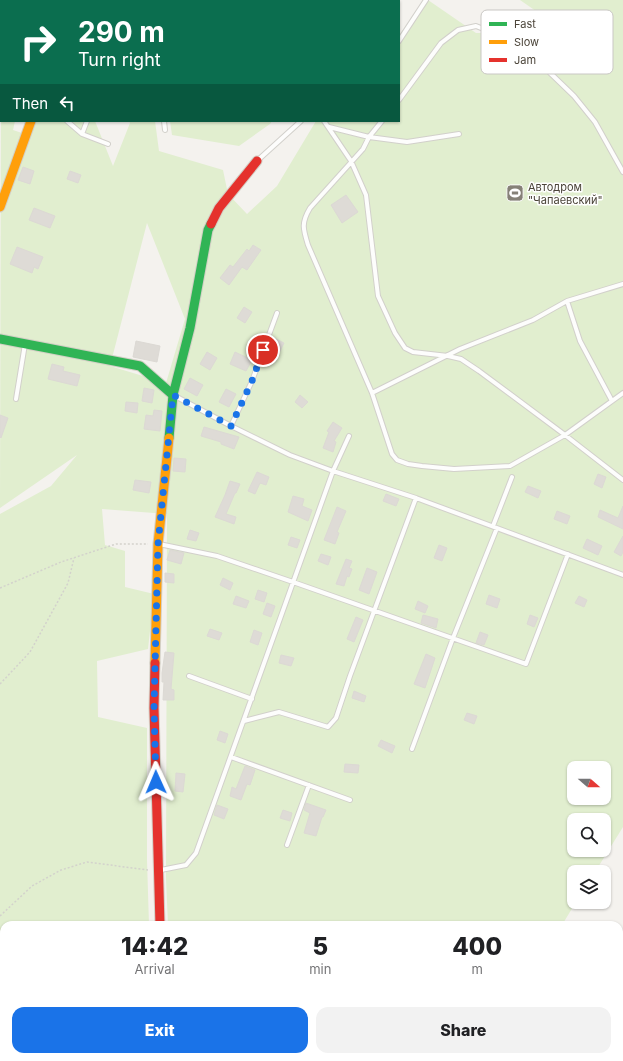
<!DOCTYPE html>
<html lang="en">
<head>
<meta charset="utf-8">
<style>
	:root { --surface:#fff; --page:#f2f2f2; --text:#202124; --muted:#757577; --accent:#1a73e8 }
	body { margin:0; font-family:Inter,sans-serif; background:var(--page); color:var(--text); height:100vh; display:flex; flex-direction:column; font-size:15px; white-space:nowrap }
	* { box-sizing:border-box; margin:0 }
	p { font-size:13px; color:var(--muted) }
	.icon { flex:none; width:22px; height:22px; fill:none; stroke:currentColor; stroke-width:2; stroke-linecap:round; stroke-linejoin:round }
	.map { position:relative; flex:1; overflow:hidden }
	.sheet { position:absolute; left:0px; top:921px; width:623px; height:140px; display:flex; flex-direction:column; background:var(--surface); border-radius:12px 12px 0 0; box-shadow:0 1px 3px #0004 }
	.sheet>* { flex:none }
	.hud { position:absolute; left:0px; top:0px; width:400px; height:122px; box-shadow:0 1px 3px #0004; background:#0b6e4f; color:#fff; overflow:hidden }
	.needle { width:26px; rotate:110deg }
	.tools { position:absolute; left:567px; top:761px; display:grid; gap:8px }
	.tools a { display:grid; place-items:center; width:44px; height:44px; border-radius:8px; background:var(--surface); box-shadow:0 1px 3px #0004; font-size:20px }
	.pin { position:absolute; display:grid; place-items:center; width:34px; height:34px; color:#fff; margin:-17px; border:2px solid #fff; border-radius:50%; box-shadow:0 1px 4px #0007 }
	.me { position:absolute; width:44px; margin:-22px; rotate:359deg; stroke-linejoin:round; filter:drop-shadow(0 0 3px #0008) }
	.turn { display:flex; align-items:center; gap:14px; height:84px; padding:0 12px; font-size:18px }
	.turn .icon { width:52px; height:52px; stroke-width:2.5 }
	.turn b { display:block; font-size:28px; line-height:34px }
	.then { display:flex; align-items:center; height:38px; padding:0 12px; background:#0003; gap:8px; font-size:15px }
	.eta { display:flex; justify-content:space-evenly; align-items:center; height:68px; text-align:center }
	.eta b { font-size:24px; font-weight:800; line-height:28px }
	.cta { display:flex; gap:8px; margin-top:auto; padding:8px 12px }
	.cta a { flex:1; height:46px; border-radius:12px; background:var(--accent); color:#fff; font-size:16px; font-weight:800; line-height:46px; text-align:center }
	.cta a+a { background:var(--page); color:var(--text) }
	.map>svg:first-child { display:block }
	.industrial { fill:#e6e2de }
	.green { fill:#e1eecf; fill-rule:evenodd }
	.building { fill:#dedbd6; stroke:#dcd9d4 }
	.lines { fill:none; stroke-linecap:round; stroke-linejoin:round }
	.lane-casing { stroke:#d2d0cb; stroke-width:6 }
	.street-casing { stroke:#d2d0cb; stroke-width:10 }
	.fast-casing { stroke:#d3cfc5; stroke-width:11 }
	.slow-casing { stroke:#d3cfc5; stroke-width:11 }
	.jam-casing { stroke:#d3cfc5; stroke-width:11 }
	.path { stroke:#d3d2cc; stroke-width:1.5; stroke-dasharray:2 2; stroke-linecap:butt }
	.lane { stroke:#fdfdfc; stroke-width:4 }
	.street { stroke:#fdfdfc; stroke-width:8 }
	.fast { stroke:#30b455; stroke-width:9 }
	.slow { stroke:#ff9f0a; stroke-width:9 }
	.jam { stroke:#e5322d; stroke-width:9 }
	.route { stroke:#1a73e8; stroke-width:7; stroke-dasharray:0 12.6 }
	.labels { text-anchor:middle; stroke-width:3; stroke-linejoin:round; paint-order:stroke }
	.poi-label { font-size:11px; fill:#4b4439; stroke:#fff; text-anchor:start }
	.key { fill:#fff; stroke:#c9c7c4; stroke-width:1 }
	.key-label { font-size:11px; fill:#4b4439 }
</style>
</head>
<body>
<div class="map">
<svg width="623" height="1061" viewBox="0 0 623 1061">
	<rect width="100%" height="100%" fill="#f4f2ee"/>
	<!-- industrial -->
	<path class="industrial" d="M281,1057h184l-1,4h-183z"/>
	<!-- green -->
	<path class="green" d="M428,0l48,33 93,1 -49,-34h103v827l-28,45h-21v30h2l-14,23h-394l-2,-46 1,-365 -65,-5 3,36 20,6v36l29,7 -6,55 -51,12 1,56 49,11v132l2,65h-145v132h141l2,4h-147v-547l51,-28 26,-31 -77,53 1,-436v49h14l-2,9 15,5 6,-14h61l18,45 17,-43 -1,-2h26l4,30 64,19 5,24 19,20 30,-28 39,-65h83v-86zM147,223l38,96 -19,64 -56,-17zM574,768h30v30h-30zM574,820h30v30h-30z
		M170,121h102l-2,3 -31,22 -67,-11z
		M623,977v84h-159l1,-4h154v-75z
		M173,1057h108v4h-108z"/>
	<!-- building -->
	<path class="building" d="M23,167l11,4 -4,13 -12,-4z
		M70,171l11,4 -3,8 -11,-4z
		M346,195l12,17 -16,11 -11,-18z
		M34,208l21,8 -5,12 -21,-8z
		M253,245l8,5 -14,20 -5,-3 -13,18 -9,-7 10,-13 3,2 14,-18 2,2z
		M17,247l26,10 -5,12 -4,-2 -2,6 -22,-9z
		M244,307l8,5 -7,11 -8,-5z
		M274,338l10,5 -6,12 -9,-5z
		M136,341l24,5 -3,16 -24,-5z
		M207,352l10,6 -7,12 -10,-6z
		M235,352l17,8 -6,11 -16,-7z
		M52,364l12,3 -1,4 17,4 -3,11 -29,-7z
		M190,378l13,7 -6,11 -13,-7z
		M144,388l10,2 -2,13 -10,-2z
		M226,389l10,5 -7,13 -10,-5z
		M300,395l8,7 -6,6 -7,-6z
		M126,402l12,1 -1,10 -12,-2z
		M154,410l8,1 -2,20 -16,-2 2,-14 7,1z
		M0,415l8,3 -7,20 -1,-1z
		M333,422l9,6 -8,13 2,1 -3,10 -10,-4 6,-16 -2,-1z
		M204,427l35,10 -5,12 -13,-5v-2l-20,-6z
		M174,458l12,1 -1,13 -12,-1z
		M257,472l12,5 -3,8 -6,-2 -5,11 -7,-3z
		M598,474l8,3 -4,11 -8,-4z
		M135,480l16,2 -2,11 -16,-3z
		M230,481l10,3 -4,9h-1l-9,21 10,3 -2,7 -19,-7 10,-22z
		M528,486l13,5 -3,7 -13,-6z
		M386,494l13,5 -3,7 -13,-5z
		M293,496l11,3 -2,7 10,4 -4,11 -20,-9z
		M623,506v23l-25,-12 2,-7 18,8z
		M337,507l9,4 -9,21 2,1 -4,11 -11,-4z
		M557,511l13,5 -3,8 -13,-5z
		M190,530l9,3 -3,8 -9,-2z
		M623,536v16l-2,4 -7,-4z
		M291,537l9,3 -3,8 -9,-3z
		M587,539l15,7 -4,9 -15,-7z
		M439,545l8,3 -5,13 -8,-3z
		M170,550l14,3 -3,11 -14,-4z
		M321,554l10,3 -3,8 -10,-4z
		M346,559l6,2 -3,7 3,1 -3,8 -2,-1 -3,10 -8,-2z
		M367,568l10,4 -8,22 -10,-4z
		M165,573l9,1v9l-9,-1z
		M223,578l10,5 -3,7 -10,-5z
		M258,590l9,3 -3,9 -9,-3z
		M489,595l11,4 -3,9 -11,-4z
		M236,596l13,5 -3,7 -13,-4z
		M579,596l8,4 -3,7 -9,-4z
		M418,601l10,5 -3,7 -10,-4z
		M267,603l8,3 -4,11 -8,-3z
		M423,615l15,4 -2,9 -15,-5z
		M530,615l8,3 -4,9 -7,-3z
		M356,617l7,3 -9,22 -7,-3z
		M210,629l12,4 -3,7 -12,-4z
		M254,630l8,3 -4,12 -8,-3z
		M480,632l8,3 -4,10 -8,-2z
		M165,652l9,1 -3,36 3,1v10h-11l1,-18h-2v-9z
		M426,654l9,4 -10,30 -11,-4z
		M281,655l13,3 -3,8 -12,-3z
		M354,691l12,5 -2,6 -12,-4z
		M467,713l10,3 -3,8 -10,-4z
		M220,731l8,3 -3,9 -8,-3z
		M381,740l14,6 -3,7 -14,-7z
		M345,764l14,1 -1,8 -14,-1z
		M245,766l10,4 -5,15 -3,-1 -6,16 -11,-4 2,-9 4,2z
		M176,773l9,1 -2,18 -8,-1z
		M306,803l20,7 -3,7h-1l-6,19 -12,-3 6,-20 -6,-3z
		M217,805l11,4 -4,10 -10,-4z
		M283,810l9,3 -2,8 -10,-3z"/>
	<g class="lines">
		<!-- lane casing -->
		<g class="lane-casing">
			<path id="lane" d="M399,41l27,-41
				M399,100l42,-57 17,-13 18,-4 20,8 49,34 29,28 21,26 28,50
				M67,121l15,13 26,10
				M164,121l1,9
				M324,121l27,40 15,34 12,101 17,37 10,15 8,4 35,4 13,3 18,12 86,64 58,-42
				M382,121l-13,16 -6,12 -53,59c-9,15 -7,21 -2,37l64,148 20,61 5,6 11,4 14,2 32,3 56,-3 55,-31 58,45
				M329,127l40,10 38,5 52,-8
				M82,134l5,-13
				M258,160l43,-39
				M567,301l13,40 32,60
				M372,393l88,-44 73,-29 34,-19 56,-17
				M175,396l56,30 59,29 43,16 83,27 207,77
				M16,399l9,-55
				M231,426l21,-45 25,-68
				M493,526l19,-49
				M159,544l58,12 76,26 233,82 42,-110
				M189,676l63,23
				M244,721l35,-9 49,15 8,-9 14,-42 66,-178
				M412,749l41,-111 44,-110
				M231,757l119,43
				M287,845l22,-60
				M161,870l25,-5 10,-12 137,-382 16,-35
				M412,1057l25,4
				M296,1061l1,-4
				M446,1061v-4"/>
		</g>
		<!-- street casing -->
		<g class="street-casing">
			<path id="street" d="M43,0l2,1
				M168,1057v4"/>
		</g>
		<!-- fast casing -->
		<g class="fast-casing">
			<path id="fast" d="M0,339l140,27 33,29
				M169,438l4,-43 17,-67 18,-98 3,-6"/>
		</g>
		<!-- slow casing -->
		<g class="slow-casing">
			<path id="slow" d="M0,207l31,-86
				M155,663l3,-119 11,-106"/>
		</g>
		<!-- jam casing -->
		<g class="jam-casing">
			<path id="jam" d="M211,224l8,-16 38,-47
				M155,663l-1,45 6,217"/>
		</g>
		<!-- path -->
		<path class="path" d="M0,588l61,-26 55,-18h32
			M0,684l30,-32 38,-69 6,-25
			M0,916l32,-30 29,-16 26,-8 61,8"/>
		<!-- lane -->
		<use href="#lane" class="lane"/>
		<!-- street -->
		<use href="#street" class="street"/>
		<!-- fast -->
		<use href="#fast" class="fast"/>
		<!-- slow -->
		<use href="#slow" class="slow"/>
		<!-- jam -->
		<use href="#jam" class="jam"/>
	</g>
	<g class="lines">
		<!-- route -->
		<path class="route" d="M156,782l-2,-74 4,-164 15,-149 58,31 21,-45 11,-31"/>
	</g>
	<!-- icons -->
	<defs>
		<g id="stadium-square" transform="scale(0.9)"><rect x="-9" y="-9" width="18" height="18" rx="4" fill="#868178" stroke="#fff"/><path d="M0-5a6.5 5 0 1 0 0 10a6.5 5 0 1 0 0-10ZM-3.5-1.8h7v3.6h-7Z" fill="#fff"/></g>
	</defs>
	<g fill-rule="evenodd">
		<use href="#stadium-square" x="515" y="193"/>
	</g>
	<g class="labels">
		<!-- poi labels -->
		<g class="poi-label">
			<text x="528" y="191">Автодром<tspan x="528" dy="13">"Чапаевский"</tspan></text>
		</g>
	</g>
	<!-- legend -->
	<rect x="481" y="10" width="132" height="64" rx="6" class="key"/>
	<rect x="489" y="22" width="18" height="4" fill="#30b455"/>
	<rect x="489" y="40" width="18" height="4" fill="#ff9f0a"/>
	<rect x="489" y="58" width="18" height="4" fill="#e5322d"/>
	<g class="key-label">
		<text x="514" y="28">Fast</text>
		<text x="514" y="46">Slow</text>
		<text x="514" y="64">Jam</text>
	</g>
</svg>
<div class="tools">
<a><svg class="needle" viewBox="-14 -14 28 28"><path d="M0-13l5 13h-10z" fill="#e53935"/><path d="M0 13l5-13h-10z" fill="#757577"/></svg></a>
<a><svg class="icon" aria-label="search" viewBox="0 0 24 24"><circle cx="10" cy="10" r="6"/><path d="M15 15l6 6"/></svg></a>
<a><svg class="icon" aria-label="layers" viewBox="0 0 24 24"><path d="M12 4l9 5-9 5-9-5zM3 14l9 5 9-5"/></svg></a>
</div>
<div class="pin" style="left:263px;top:350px;background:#d93025"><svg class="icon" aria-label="arrive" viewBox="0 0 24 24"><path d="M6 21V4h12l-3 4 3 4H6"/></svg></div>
<svg class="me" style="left:156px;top:782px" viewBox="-20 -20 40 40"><path d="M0-17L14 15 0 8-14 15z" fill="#1a73e8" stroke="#fff" stroke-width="4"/></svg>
<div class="hud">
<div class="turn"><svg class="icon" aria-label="right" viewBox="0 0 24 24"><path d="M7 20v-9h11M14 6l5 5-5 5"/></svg><div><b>290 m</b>Turn right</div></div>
<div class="then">Then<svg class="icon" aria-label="left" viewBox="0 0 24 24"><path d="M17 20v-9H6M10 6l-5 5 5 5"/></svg></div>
</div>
<section class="sheet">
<div class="eta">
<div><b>14:42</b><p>Arrival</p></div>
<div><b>5</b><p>min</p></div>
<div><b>400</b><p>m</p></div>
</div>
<div class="cta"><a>Exit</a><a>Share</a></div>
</section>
</div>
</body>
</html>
